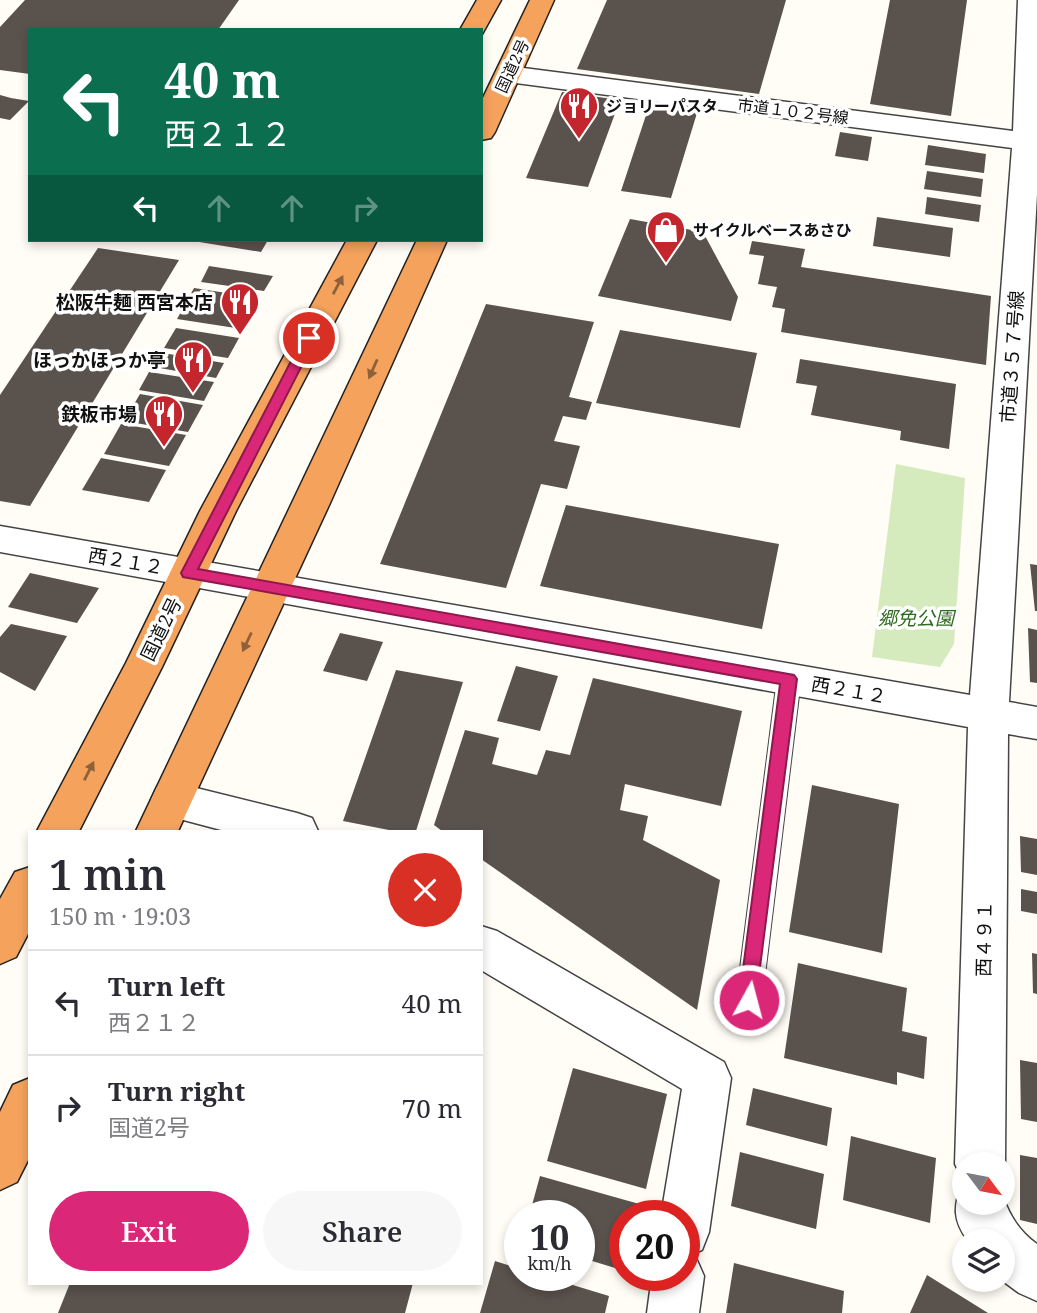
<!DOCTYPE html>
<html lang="en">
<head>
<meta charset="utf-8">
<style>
	:root { --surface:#fff; --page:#f7f7f7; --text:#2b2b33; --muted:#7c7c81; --line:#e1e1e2; --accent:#db2777 }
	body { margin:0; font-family:"Noto Serif","Noto Sans JP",serif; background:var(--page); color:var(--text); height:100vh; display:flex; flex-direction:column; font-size:26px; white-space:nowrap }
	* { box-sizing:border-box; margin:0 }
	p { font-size:23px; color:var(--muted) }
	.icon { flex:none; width:38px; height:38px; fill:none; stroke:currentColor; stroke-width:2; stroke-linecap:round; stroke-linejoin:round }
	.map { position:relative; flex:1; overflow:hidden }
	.details { position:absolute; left:28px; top:830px; width:455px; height:455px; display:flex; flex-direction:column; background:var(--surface); border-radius:0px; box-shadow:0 4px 10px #0003 }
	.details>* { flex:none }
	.guide { position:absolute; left:28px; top:28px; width:455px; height:214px; border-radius:0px; box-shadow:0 4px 10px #0003; background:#0b6e4f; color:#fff; overflow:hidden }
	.needle { width:46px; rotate:122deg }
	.fabs { position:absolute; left:952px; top:1152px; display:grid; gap:14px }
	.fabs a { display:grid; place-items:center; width:63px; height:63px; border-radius:50%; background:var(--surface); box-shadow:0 4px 10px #0003; font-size:35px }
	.speed { position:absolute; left:504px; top:1200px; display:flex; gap:14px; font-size:35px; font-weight:700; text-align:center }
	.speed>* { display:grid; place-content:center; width:91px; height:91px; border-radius:50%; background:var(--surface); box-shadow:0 4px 10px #0003; line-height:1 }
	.speed small { font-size:18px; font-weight:400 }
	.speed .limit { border:10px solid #d22; background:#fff; color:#111 }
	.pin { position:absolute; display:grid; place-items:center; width:60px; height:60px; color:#fff; margin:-30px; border:4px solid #fff; border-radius:50%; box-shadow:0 2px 7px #0007 }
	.me { position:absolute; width:77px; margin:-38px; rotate:7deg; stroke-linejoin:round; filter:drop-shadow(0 0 5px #0008) }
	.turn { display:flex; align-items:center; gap:24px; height:147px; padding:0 21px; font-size:32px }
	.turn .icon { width:91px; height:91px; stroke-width:2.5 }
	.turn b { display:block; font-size:49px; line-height:60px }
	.lanes { display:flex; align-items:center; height:66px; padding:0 21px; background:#0003; justify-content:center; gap:35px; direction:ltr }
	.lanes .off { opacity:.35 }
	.round { display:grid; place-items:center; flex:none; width:74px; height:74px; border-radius:37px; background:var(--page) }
	.summary { display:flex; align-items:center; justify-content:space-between; height:119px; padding:0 21px }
	h1 { font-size:42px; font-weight:600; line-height:52px }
	.action { display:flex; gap:14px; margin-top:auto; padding:14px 21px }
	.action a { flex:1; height:80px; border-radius:42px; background:var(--accent); color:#fff; font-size:28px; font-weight:600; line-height:80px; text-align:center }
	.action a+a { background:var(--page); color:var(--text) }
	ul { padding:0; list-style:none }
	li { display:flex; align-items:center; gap:21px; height:105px; padding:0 21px; border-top:2px solid var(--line) }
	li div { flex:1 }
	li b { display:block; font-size:26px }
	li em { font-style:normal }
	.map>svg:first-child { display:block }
	.green { fill:#d5ebbd }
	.building { fill:#5a524d }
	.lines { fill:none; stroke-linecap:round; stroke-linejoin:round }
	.lane-casing { stroke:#444; stroke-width:2 }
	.street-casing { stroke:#444; stroke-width:3 }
	.highway-casing { stroke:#222; stroke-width:3 }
	.lane { fill:#fff; fill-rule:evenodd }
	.street { fill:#fff; fill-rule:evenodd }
	.highway { fill:#f5a25d; fill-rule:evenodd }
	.oneway { fill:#8e613b }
	.route { fill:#db2777; stroke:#8e194d; stroke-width:2 }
	.labels { text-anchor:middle; stroke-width:7; stroke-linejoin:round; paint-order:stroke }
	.far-street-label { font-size:16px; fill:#111; stroke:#fff }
	.far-poi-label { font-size:16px; font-weight:bold; fill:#111; stroke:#fff; text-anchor:start }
	.poi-label { font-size:19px; font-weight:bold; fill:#111; stroke:#fff; text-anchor:end }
	.street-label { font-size:19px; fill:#111; stroke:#fff }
	.park-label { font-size:19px; font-style:italic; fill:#2f6b1f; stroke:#fff }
</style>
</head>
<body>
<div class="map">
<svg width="1037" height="1313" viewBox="0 0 1037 1313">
	<rect width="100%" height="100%" fill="#fffdf5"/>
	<!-- green -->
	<path class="green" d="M896,464l69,14 -11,166 -14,23 -68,-10z"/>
	<!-- building -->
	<path class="building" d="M25,0h214l-21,30h-188v44l-30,-4v-43z
		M607,0h179l-27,94 -182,-25z
		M890,0h77l-16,116 -81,-12z
		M562,92l58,8 -32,87 -62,-9z
		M0,95l11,3 18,3 -19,19 -10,-2z
		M649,106l48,7 -26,85 -50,-7z
		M840,132l32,5 -4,24 -33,-5z
		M928,145l58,9 -2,19 -59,-8z
		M927,171l56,8 -2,18 -57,-8z
		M927,197l54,8 -2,17 -54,-8z
		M877,217l76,11 -3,29 -77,-11z
		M630,219l73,13 35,65 -7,24 -133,-25z
		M187,240h81l-7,12z
		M752,241l53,8 -4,18 190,29 -5,69 -205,-33 4,-23 -13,-2 5,-20 -19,-3 6,-28 -15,-2z
		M98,248l81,12 -149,246 -30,-5v-106z
		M209,266l64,10 -9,15 -63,-9z
		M194,288l65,10 -17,31 -65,-10z
		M486,304l108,18 -25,75 23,5 -6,18 -23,-4 -9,25 26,5 -13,43 -26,-5 -35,104 -126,-24z
		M176,328l63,10 -11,20 -64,-10z
		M620,330l137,23 -17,75 -144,-25z
		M163,353l61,10 -8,15 -62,-11z
		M800,359l156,25 -7,65 -49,-9 1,-9 -90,-16 6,-29 -21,-3z
		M149,372l65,10 -10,19 -65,-11z
		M140,394l63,11 -15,27 -64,-11z
		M121,424l65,11 -17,31 -65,-12z
		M101,458l65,12 -17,32 -67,-12z
		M566,505l213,39 -17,85 -222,-43z
		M1030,564l7,1v46h-2z
		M30,573l69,15 -22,35 -69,-16z
		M11,624l56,12 -32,55 -35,-19v-35z
		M1028,628l9,2v53l-7,-1z
		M340,633l43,9 -16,39 -44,-10z
		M516,666l42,10 -18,55 -43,-10z
		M396,670l67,12 -47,149h-22l-51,-10z
		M593,678l149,33 -21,95 -96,-22 -5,26 28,6 -5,24 77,40 -23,130 -216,-151v-28h-39l-8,-6 31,-95 34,8 -7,26 45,11 9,-25 24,5z
		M812,785l87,19 -17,149 -93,-21z
		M1020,836l17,3v36l-16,-3z
		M1021,889l16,3v22l-16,-3z
		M1032,953l5,1v40l-4,-1z
		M798,963l109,25 -5,43 25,6 -3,42 -27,-7v13l-113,-27z
		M1020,1060l17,3v59l-16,-3z
		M573,1068l94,26 -21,95 -99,-28z
		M753,1088l79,20 -5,38 -81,-21z
		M851,1136l85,22 -6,65 -87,-23z
		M740,1152l84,22 -8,55 -85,-23z
		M1020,1155l17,3v66l-17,-4z
		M540,1176l117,33 -1,7h-31v55l-46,-14v-41h-50z
		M495,1261l25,8v7h23l66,20 -4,17h-125z
		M734,1263l110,28 -2,22h-116z
		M927,1275l61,38h-78z
		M70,1283h343l-8,30h-347z"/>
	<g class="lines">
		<!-- lane casing -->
		<g class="lane-casing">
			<path id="lane" d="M789,670l8,2 4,7 -39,321 -3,9 -10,4 -10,-4 -3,-9 41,-321 4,-7z"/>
		</g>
		<!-- street casing -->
		<g class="street-casing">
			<path id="street" d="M1018,0h19v194l-28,508 28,5v32l-29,-5 -3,430 -2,4v-4h-39v18l-9,-18 13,-437 -968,-175v-26l970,169 42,-547 -504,-66 -9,-2 -4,-6 4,-6 9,-2 505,65z
				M172,782l125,31 15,5 6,13h-93l-68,-18 -6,-13 6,-13z
				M481,926l16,5 227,131 7,16 -22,154 -7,18 -13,5 7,3 8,18 -5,37h-52l5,-37h32v-60h-23l21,-127 -201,-119z
				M962,1184l2,18h39v-5c7,19 16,34 34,47v57l-18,-8 -19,-14h3v-38h-35c-15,-20 -15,-35 -6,-57z"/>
		</g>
		<!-- highway casing -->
		<g class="highway-casing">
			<path id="highway" d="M477,0h24l-20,36v-6h-21z
				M530,0h24l-59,132 -4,6 -10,2v-38z
				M347,240h30l-141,271 -74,156 -83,164h-42l89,-168 74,-152z
				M417,240h30l-117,263 -152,328h-42z
				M30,867v63l-14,27 -16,7v-65l15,-27z
				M30,1078v78l-13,26 -17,8v-78l13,-27z"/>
		</g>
		<!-- lane -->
		<use href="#lane" class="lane"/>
		<!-- street -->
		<use href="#street" class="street"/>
		<!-- highway -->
		<use href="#highway" class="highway"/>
	</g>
	<!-- one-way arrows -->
	<defs><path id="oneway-solid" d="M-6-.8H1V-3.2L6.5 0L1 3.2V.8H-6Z" transform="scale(1.75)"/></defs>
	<g class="oneway">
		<use href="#oneway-solid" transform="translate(338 285) rotate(-62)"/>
		<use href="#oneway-solid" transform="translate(373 369) rotate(114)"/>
		<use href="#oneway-solid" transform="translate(247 642) rotate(115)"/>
		<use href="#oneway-solid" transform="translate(89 771) rotate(-63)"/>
	</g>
	<!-- route -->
	<path class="route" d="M309,334l7,4 -118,231 596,106 3,4 -42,327 -6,3 -7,-3 -3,-6 41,-316 -597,-107 -2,-4 122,-235z"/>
	<!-- icons -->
	<defs>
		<g id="restaurant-pin" transform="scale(2.0125)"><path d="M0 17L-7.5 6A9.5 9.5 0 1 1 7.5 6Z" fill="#c4262e" stroke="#fff"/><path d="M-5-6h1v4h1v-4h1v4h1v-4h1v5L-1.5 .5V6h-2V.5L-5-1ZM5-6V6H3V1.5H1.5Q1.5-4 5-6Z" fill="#fff"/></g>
		<g id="shop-pin" transform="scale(2.0125)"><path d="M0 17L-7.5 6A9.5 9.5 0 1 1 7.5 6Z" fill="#c4262e" stroke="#fff"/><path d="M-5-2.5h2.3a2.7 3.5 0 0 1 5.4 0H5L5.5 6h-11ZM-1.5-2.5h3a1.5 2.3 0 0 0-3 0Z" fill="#fff"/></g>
	</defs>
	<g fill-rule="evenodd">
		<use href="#restaurant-pin" x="579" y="106"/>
		<use href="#shop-pin" x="666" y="230"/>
		<use href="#restaurant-pin" x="240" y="302"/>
		<use href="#restaurant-pin" x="193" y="360"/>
		<use href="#restaurant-pin" x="164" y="414"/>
	</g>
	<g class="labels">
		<!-- far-street labels -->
		<g class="far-street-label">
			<text transform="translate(512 66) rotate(-65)" y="6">国道2号</text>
			<text transform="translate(793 111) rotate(7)" y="6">市道１０２号線</text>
		</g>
		<!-- far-poi labels -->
		<g class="far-poi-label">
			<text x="606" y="112">ジョリーパスタ</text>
			<text x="693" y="236">サイクルベースあさひ</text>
		</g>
		<!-- poi labels -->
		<g class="poi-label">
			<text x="213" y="309">松阪牛麺 西宮本店</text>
			<text x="166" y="367">ほっかほっか亭</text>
			<text x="137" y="421">鉄板市場</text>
		</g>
		<!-- street labels -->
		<g class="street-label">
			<text transform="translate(1012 357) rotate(-86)" y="7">市道３５７号線</text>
			<text transform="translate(126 561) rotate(10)" y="7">西２１２</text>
			<text transform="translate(161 629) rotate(-64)" y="7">国道2号</text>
			<text transform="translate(849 690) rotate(10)" y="7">西２１２</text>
			<text transform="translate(984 939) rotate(-89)" y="7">西４９１</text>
		</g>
		<!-- park labels -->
		<g class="park-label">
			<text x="916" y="625">郷免公園</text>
		</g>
	</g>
</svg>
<div class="fabs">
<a><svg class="needle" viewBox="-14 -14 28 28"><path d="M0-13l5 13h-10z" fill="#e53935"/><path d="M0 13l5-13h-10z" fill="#7c7c81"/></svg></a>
<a><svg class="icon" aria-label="layers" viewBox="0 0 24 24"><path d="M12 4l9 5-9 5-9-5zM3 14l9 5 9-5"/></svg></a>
</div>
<div class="speed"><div>10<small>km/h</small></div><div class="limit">20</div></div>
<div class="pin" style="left:309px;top:338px;background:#d93025"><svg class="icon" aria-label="arrive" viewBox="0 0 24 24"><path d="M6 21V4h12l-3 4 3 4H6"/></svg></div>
<svg class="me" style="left:749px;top:1000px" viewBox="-20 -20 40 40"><circle r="17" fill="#db2777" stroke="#fff" stroke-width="3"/><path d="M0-11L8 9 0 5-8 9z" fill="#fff"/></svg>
<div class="guide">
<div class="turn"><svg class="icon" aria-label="left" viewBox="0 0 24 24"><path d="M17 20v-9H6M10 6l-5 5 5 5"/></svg><div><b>40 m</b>西２１２</div></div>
<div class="lanes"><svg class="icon" aria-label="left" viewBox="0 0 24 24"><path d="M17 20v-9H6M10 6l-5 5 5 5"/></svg><svg class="icon off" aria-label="ahead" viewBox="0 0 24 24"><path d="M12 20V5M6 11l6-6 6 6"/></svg><svg class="icon off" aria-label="ahead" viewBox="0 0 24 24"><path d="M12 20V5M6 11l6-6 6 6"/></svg><svg class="icon off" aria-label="right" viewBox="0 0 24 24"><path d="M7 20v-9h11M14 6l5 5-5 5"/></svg></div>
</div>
<section class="details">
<div class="summary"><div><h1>1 min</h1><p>150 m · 19:03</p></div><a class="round" style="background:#d93025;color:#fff"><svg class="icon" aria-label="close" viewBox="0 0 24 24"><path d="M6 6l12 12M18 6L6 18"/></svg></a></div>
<ul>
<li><svg class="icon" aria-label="left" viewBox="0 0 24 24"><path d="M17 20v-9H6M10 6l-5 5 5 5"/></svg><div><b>Turn left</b><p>西２１２</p></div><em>40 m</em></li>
<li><svg class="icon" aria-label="right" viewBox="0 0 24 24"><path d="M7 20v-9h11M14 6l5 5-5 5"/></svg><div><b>Turn right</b><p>国道2号</p></div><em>70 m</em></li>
</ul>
<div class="action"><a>Exit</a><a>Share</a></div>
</section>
</div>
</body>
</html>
